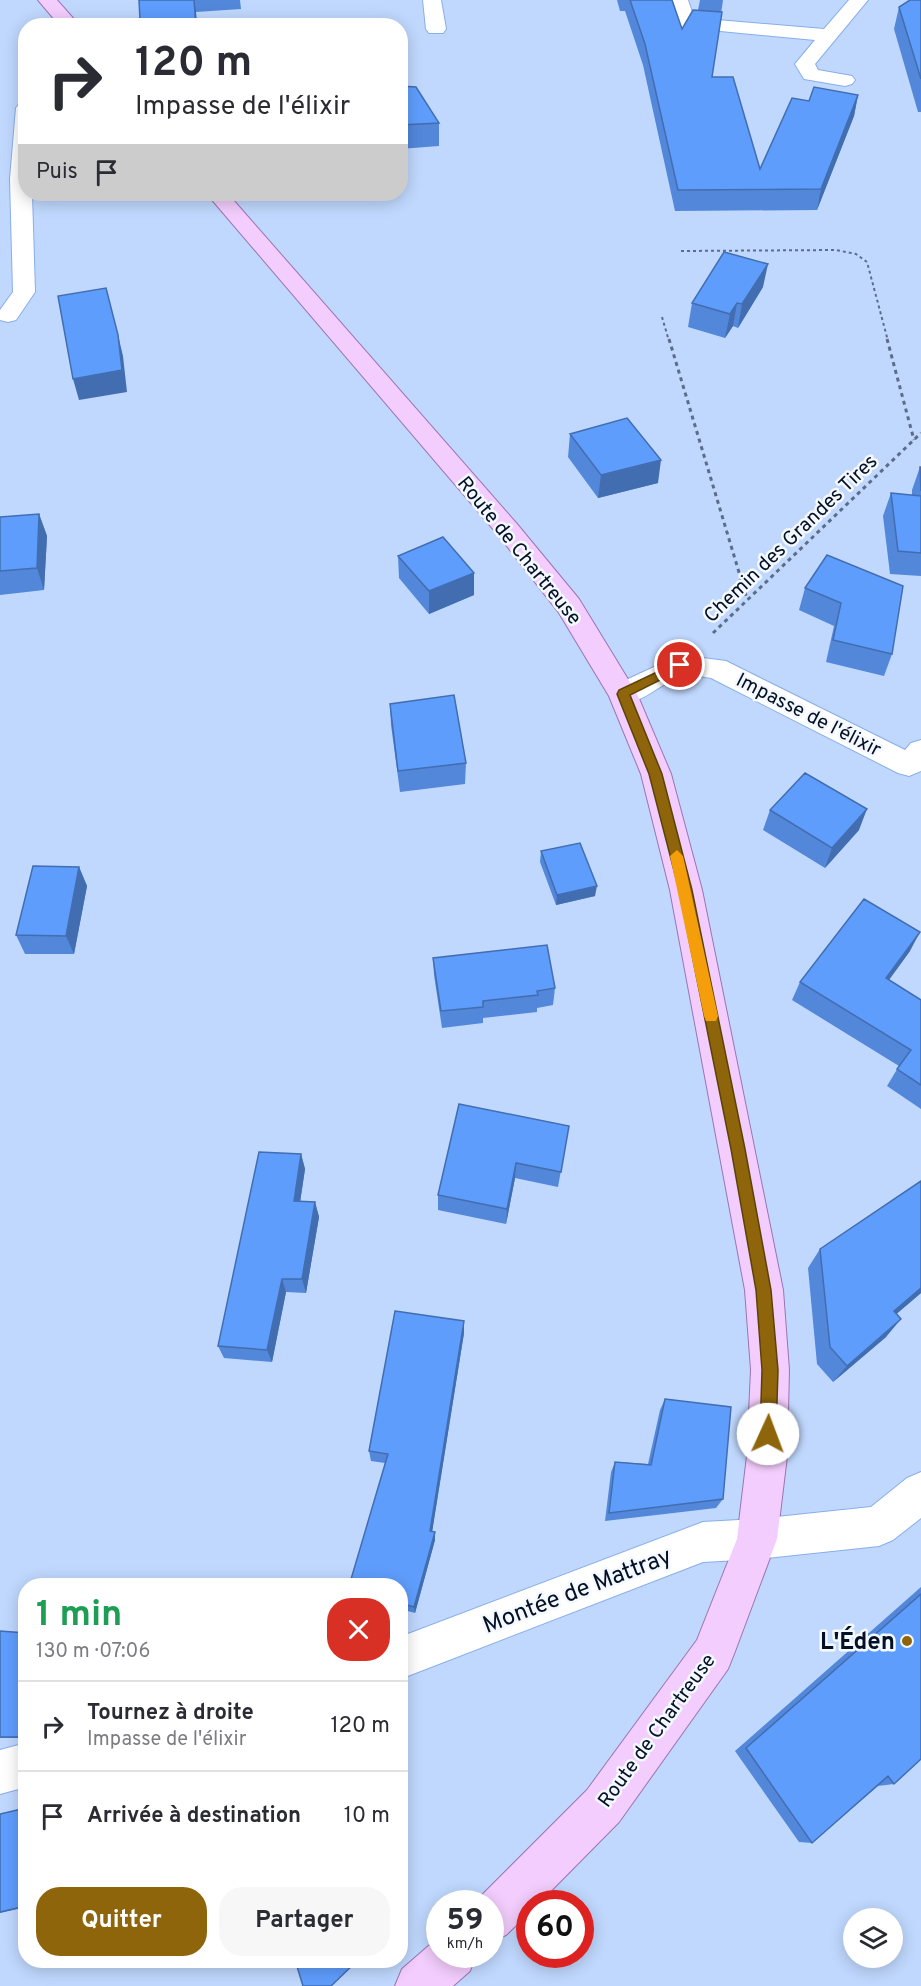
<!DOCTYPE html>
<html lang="fr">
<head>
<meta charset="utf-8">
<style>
	:root { --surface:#fff; --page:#f7f7f7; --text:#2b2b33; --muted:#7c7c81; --line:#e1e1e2; --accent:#8f650b }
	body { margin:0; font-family:Overpass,sans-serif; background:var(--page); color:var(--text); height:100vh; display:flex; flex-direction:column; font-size:22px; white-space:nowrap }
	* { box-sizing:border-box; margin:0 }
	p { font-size:20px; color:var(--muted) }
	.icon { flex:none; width:33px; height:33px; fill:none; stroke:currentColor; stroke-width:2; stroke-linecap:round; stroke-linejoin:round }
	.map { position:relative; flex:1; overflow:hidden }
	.drawer { position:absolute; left:18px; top:1578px; width:390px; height:390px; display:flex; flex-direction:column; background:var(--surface); border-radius:24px; box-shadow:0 3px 15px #0003 }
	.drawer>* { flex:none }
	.hud { position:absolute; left:18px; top:18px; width:390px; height:183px; border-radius:24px; box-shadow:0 3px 15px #0003; background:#fff; color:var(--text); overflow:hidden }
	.buttons { position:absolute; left:843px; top:1908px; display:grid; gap:12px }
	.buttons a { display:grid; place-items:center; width:60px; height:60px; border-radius:50%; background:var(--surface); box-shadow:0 3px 15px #0003; font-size:30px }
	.speed { position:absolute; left:426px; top:1890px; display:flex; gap:12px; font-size:30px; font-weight:700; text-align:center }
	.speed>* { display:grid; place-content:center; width:78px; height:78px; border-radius:50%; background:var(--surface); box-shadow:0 3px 15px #0003; line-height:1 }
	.speed small { font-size:15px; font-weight:400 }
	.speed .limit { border:9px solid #d22; background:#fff; color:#111 }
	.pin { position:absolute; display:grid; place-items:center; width:51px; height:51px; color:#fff; margin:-26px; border:3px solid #fff; border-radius:50%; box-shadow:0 2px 6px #0007 }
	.me { position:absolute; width:66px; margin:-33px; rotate:2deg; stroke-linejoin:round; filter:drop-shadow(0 0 4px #0008) }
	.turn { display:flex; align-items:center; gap:21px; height:126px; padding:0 18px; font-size:27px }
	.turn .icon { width:78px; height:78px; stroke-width:2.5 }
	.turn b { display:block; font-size:42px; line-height:51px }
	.then { display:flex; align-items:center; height:57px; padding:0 18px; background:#0003; gap:12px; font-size:22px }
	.round { display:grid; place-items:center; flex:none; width:63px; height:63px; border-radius:24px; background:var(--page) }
	.overview { display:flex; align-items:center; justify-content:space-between; height:102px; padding:0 18px }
	h1 { font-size:36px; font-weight:700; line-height:45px; color:#1e9e55 }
	.action { display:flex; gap:12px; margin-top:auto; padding:12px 18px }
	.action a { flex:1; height:69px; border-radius:24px; background:var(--accent); color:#fff; font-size:24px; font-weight:700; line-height:69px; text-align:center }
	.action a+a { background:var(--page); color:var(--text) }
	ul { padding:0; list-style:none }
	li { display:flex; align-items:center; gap:18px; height:90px; padding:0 18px; border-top:2px solid var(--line) }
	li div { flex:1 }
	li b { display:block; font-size:22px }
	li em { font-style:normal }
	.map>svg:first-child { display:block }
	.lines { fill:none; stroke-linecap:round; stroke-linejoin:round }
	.minor-casing { stroke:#87aeeb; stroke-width:2 }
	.major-casing { stroke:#9a75b1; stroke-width:2 }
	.path-far1 { stroke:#5b6d8a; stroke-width:2; stroke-dasharray:3 3; stroke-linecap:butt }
	.path { stroke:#5b6d8a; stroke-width:3; stroke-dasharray:4 4; stroke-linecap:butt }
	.minor { fill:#fff; fill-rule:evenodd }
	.major { fill:#f3cdfd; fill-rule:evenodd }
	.wall { fill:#5287da }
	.shaded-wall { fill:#426eb1 }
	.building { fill:#5f9dfd; stroke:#426eb1; stroke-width:1.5 }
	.route { fill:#8f650b; stroke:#5d4207; stroke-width:1.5 }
	.slow { fill:#f59e0b }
	.poi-dot { fill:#8f650b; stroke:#f4f8ff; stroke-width:2 }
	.labels { text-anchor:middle; stroke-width:5; stroke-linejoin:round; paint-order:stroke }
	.street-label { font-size:20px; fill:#041025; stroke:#f4f8ff }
	.near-street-label { font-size:24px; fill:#041025; stroke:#f4f8ff }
	.near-poi-label { font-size:24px; font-weight:bold; fill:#041025; stroke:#f4f8ff; text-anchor:end }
</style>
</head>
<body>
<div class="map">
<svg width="921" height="1986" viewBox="0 0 921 1986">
	<rect width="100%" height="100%" fill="#c0d8fe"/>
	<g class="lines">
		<!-- minor casing -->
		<g class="minor-casing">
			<path id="minor" d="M423,0h18l5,29 -3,4h-14l-3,-4z
				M670,0h18l6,18 130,11 25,-29h19l-53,64 3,6 34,6 3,4 -3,4 -7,2 -41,-7 -9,-15 20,-24 -136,-13z
				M26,102v92h6l3,98 -19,28 -8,2 -8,-2v-10l13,-18 -3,-113 6,-71 3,-4z
				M680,655l46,6 179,89 6,-7 10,-3v31l-12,5 -11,-3 -187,-95c-8,-1 -20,-4 -28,-2 -24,6 -44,34 -70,26l-4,-8 4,-8z
				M921,1472v46l-28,22 -14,6 -122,13 -54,3 -303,117v-42l303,-115 54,-3 114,-12 36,-29z
				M26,1743v44l-26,7v-44z"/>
		</g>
		<!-- major casing -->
		<g class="major-casing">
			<path id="major" d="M38,0h19l23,26h-20z
				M207,194h21l289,330 62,75 58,95 34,80 31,116 81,400 6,80 -2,86 -10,83 -43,115 -6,15 -109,153 -81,82h-8v8l-24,23 -16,7v-38l-16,-1 113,-113 110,-150 40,-101 10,-83 4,-86 -6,-80 -75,-400 -29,-116 -32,-78 -50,-83 -60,-77z
				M440,1936v18h36l-6,17 -17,15h-58l7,-17z"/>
		</g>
		<!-- path-far1 -->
		<path class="path-far1" d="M681,251l155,-1 20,4 11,8 21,79
			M662,317l7,24"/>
		<!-- path -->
		<path class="path" d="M669,339l78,260
			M887,339l27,101
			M713,633l208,-200"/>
		<!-- minor -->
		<use href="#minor" class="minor"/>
		<!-- major -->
		<use href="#major" class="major"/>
	</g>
	<!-- wall -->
	<path class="wall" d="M139,0h101l1,9 -45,3 1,14h-56z
		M617,0h55l10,29 16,-19 2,-10h23l-11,77 48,92 49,-68 49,-6 -4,21 -37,94 -142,1 -32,-146 -18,-54h-5z
		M921,0v112h-3l-24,-83 5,-22z
		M400,86l39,37v23l-39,3z
		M763,287l-25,41 -5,-2 -8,12 -37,-11 4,-24z
		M570,434l88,49 -60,15 -30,-41z
		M920,467h1v109l-31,-2 -7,-58 8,-23 21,2v-5z
		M39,514l8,22 -3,54 -44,5v-78z
		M827,555l65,99 -8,22 -58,-14 8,-36 -35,-16 6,-22z
		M398,556l76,17v22l-45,19 -30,-36z
		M390,704l76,59 -1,21 -65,8 -9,-67z
		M770,810l89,20 -34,38 -62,-38z
		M541,851l54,45 -39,9 -16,-43z
		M79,867l8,19 -13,68h-49l-9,-19z
		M910,951l-21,29 32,20v109l-34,-23 12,-20 -107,-66 8,-18z
		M433,958l122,30 -2,17 -16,3v4l-54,6v5l-41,5 -8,-53z
		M569,1126l-11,61 -43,-9 -9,46 -68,-14v-15z
		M301,1154l4,15 -5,33h15l4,15 -13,76 -20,-1 -14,70 -48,-4 -6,-12z
		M921,1181v112l-25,21 -10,23 -53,45 -16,-18 -9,-96 12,-19z
		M464,1333l-32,198 3,1v8l-20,73 -15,-4v-23l-15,-123 -14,-2 -2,-10z
		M665,1399l58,100 -7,9 -111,13 6,-49 4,-10 33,2 12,-54z
		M921,1587v172l-27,25 -16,2 -66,57 -13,-1 -64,-91z
		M0,1631l26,2v105h-26z"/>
	<!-- shaded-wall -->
	<path class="shaded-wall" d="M194,0l2,12 1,14h-1z
		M858,95l-4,21 -37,94 4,-21z
		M768,264l-5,23 -25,41 4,-24z
		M737,303l-4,23 -8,12 5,-24z
		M118,335l5,21 4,36 -48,8 -6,-21z
		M661,460l-3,23 -60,15 3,-23z
		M39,514l8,22 -3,54 -7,-22z
		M474,573v22l-45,19v-23z
		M867,809l-8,21 -34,38 7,-20z
		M79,867l8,19 -13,68 -8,-18z
		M597,886l-2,10 -39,9 1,-10z
		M920,932l-10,19 -33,45 9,-18z
		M301,1154l4,15 -7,47 -4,-15z
		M516,1163l-1,15 -9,46 1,-15z
		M315,1202l4,15 -13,76 -4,-14z
		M282,1279l4,13 -14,70 -5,-12z
		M921,1288v5l-42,36 15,-18z
		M901,1319l-15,18 -53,45 14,-16z
		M464,1321v12l-33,206 -1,-8z
		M435,1532v8l-20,73 -1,-6z
		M26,1906v1l-26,6v-1z"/>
	<!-- building -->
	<path class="building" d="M139,0h55l2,26h-51l-5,-6z
		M630,0h42l10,29 11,-19 29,2 -10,65h21l27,92 32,-71 17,3 5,-14 44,8 -37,94 -143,1 -33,-146z
		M910,0h11v79l-22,-72z
		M400,86l16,1 23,36 -39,2z
		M724,252l44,12 -26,40 -5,-1 -7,11 -38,-11z
		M106,288l12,47 4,35 -49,9 -15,-83z
		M627,418l34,42 -60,15 -31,-41z
		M920,467h1v24z
		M891,493l30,3v57l-23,-2z
		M39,514l-2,54 -37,3v-54z
		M443,537l31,36 -45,18 -31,-35z
		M827,555l76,31 -11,68 -59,-14 8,-37 -36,-15z
		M454,695l12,68 -68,8 -8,-67z
		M805,773l62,36 -35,39 -62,-38z
		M580,843l17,43 -40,9 -16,-44z
		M33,866l46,1 -13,69 -50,-1z
		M864,899l56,33 -34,46 35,22v85l-24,-16 14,-19 -111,-68z
		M547,945l8,43 -18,3 1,4 -55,6v6l-42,4 -8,-53z
		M459,1104l110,22 -8,46 -45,-9 -9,46 -69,-14z
		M259,1152l42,2 -7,47 21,1 -13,77h-20l-15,71 -49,-4z
		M921,1181v107l-27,23 7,8 -54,47 -17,-19 -10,-98z
		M395,1311l69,10 -34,210 5,1 -21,75 -14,-4v-17h-51l39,-132 -19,-3z
		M665,1399l66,8 -8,92 -114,14 6,-51 36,3z
		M921,1594v165l-27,25 -6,-8 -76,67 -66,-95z
		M0,1631l26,2v104h-26z
		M26,1808v98l-26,6v-98z
		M295,1960h63l-27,26h-28z"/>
	<!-- route -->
	<path class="route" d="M680,661l4,1v6l-54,27 32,79 30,116 53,259 26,141 7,80 -2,64 -2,6 -6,2 -6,-2 -2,-6 2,-64 -6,-80 -25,-141 -52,-259 -30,-116 -32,-80 2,-4z"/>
	<!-- slow -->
	<path class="slow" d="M677,850l6,6 35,160 -2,5h-10l-2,-5 -34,-160z"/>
	<!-- markers -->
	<circle class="poi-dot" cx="907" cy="1641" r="6"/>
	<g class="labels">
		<!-- street labels -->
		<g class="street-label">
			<text transform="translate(790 538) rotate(-44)" y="7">Chemin des Grandes Tires</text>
			<text transform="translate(520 550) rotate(51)" y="7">Route de Chartreuse</text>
			<text transform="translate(809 714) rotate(27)" y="7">Impasse de l'élixir</text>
			<text transform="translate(656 1730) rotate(-54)" y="7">Route de Chartreuse</text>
		</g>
		<!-- near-street labels -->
		<g class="near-street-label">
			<text transform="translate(577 1590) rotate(-21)" y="8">Montée de Mattray</text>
		</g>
		<!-- near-poi labels -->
		<g class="near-poi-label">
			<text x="895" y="1649">L'Éden</text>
		</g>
	</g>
</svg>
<div class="buttons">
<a><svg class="icon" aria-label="layers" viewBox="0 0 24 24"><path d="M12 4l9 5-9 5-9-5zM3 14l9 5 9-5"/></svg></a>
</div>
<div class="speed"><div>59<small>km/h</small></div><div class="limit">60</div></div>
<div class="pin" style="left:680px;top:665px;background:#d93025"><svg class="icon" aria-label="arrive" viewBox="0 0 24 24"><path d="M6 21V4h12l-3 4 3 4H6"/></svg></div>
<svg class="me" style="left:768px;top:1434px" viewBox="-20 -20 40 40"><circle r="19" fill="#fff"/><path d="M0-13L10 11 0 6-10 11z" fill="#8f650b"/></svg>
<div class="hud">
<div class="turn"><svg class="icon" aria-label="right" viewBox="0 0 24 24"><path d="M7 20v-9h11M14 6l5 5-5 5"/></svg><div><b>120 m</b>Impasse de l'élixir</div></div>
<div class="then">Puis<svg class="icon" aria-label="arrive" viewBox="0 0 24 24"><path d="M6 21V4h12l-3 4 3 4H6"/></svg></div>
</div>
<section class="drawer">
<div class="overview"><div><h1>1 min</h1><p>130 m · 07:06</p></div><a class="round" style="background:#d93025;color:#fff"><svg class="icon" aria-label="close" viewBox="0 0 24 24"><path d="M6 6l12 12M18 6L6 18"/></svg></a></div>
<ul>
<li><svg class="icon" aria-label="right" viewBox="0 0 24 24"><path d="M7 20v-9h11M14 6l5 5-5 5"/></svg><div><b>Tournez à droite</b><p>Impasse de l'élixir</p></div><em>120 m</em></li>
<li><svg class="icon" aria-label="arrive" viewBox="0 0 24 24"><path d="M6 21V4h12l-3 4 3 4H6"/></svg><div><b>Arrivée à destination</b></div><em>10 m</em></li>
</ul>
<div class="action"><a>Quitter</a><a>Partager</a></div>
</section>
</div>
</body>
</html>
